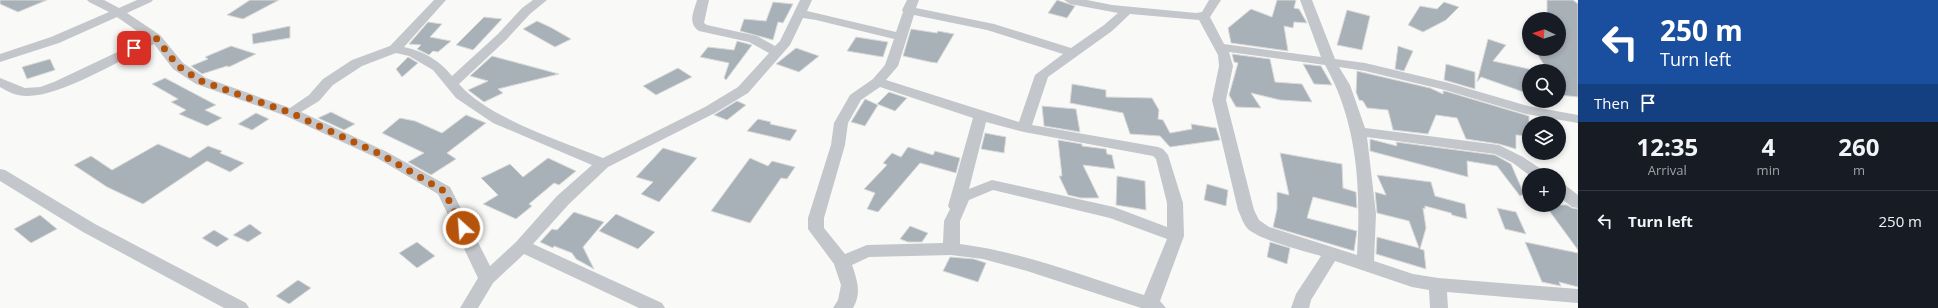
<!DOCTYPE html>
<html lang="en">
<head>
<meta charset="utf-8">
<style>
	:root { --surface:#171b24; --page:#242831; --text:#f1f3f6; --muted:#9ea1a6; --line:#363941 }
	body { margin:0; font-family:"Open Sans",sans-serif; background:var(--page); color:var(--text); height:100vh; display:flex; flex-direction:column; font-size:15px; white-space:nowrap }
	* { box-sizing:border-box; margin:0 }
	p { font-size:13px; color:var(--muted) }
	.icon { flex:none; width:22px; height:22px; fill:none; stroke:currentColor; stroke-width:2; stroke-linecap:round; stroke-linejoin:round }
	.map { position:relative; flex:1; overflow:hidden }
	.side { display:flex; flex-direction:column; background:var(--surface); width:360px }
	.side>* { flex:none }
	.guide { background:#1a4fa0; color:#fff; overflow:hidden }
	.needle { width:26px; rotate:274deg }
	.buttons { position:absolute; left:1522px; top:12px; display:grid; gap:8px }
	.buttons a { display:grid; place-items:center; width:44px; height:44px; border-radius:50%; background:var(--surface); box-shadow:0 2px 6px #0003; font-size:20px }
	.pin { position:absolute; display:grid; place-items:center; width:34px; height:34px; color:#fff; margin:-17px; border-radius:8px; box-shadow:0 2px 6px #0006 }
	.me { position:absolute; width:44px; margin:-22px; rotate:334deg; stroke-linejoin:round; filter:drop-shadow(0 0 3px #0008) }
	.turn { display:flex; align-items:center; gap:14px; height:84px; padding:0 16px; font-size:18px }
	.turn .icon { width:52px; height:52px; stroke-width:2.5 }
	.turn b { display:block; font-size:28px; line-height:34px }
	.then { display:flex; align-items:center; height:38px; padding:0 16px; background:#0003; gap:8px; font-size:15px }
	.eta { display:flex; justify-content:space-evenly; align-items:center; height:68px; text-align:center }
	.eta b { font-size:24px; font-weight:700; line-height:28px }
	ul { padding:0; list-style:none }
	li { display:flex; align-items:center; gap:12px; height:60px; padding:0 16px; border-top:1px solid var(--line) }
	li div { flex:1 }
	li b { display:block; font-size:15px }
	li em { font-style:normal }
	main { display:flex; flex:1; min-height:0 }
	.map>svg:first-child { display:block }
	.building { fill:#a9b1b8; stroke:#dbdbd9 }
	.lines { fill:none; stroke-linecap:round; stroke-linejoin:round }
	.street { fill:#c3c6ca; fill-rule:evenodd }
	.route { stroke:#b45309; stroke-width:7; stroke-dasharray:0 12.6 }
</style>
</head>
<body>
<main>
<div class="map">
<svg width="1578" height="308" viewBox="0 0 1578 308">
	<rect width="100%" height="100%" fill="#f9f9f7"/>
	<!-- building -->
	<path class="building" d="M0,0h47l-29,12 -18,-8z
		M250,0h29l-36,19 -16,-4z
		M1057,0l18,6 -8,12 -19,-5z
		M1277,0h19l-2,8 5,1 8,14 -13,-1 -1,6 -9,-2 4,25 -57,-8 -3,-15 23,-19 21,8z
		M1547,0h26l5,4v93l-19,-2v-24h-11l-14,-22h25v-30h-12z
		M773,2l20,2 -10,19 -5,-1 -5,18 -33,-9 4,-12 22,2z
		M1444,2l15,5 -13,13 -23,12 -15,-7 12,-19 17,3z
		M1347,10l23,6 -8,34 -25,-5z
		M484,17l18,2 -29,31 -17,-5z
		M537,21l15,7 19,11 -16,8 -32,-18z
		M428,22l14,2 -12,13 21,4 -13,11 -5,-1 -4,4 -12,-6 4,-4 -12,-1z
		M290,26v12l-37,6 -1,-10z
		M911,29l26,4 1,-2 16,3 -17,29 -7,-1 -27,-6z
		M856,37l32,5 -5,15 -36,-6z
		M1488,39l18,6 -13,16 36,8v25l-48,-17 -4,5z
		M737,41l15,4 -26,35 -2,-2 5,-15 -29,-6 8,-10 26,3z
		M231,46l25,8 -27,13 -2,-1 -25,8 -11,-8 17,-7 -3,-2z
		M1398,46l15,5 -9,20 -9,-2z
		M796,48l23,8 -20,16 -23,-8z
		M1232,54l38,5 5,23 27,2 10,18 -32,-2 -29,-7 10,15 -25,-1 -7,-12 9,-32 -4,-1z
		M492,56l67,18 -61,15 5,4 -19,9 -16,-12 20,-9 -18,-5z
		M408,57l10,6 -16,14 -6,-8z
		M50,59l5,11 -28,9 -5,-12z
		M1303,64l18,2 11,19 -18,-1z
		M1446,64l29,8v17l-31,-9z
		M678,68l14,9 -36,18 -13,-9z
		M1357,71l73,17 13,6v-3h2l84,25v20l-13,-1v14l-17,-5 -33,-5 -9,-21 -21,-3 -8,19 -35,-4 -5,-20 -21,-2 -4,-7 -4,-1 -3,-8z
		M165,78l51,27 -11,5 17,8 -15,8 -28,-12 7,-4 -15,-8 7,-3 -26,-15z
		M1072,84l34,6v7l46,1 7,12 -1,9 5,1 7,13 22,-4 -1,-5 25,4 4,12 -50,7 -10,-11 -30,-2 -7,-21 -53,-10z
		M889,92l18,6 -12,13 -18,-7z
		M865,99l13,6 -13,21 -14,-4z
		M737,101l9,4 -19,15 -13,-5z
		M1042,106l34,3 4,23 -36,-6z
		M331,112l24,12 -11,6 -26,-12z
		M256,113l13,6 -17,11 -14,-6z
		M466,115l20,8 -39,30 9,6 -25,16 -23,-13 16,-9 -42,-20 18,-15 15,3 27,12z
		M758,119l13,3 -1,2 27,6 -7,11 -43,-10z
		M985,133l21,4 -2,16 -23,-4z
		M1370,139l27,7 -1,-4 99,13 16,9 13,30 -4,2 -23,-30 -30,-5 1,16 -98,-26z
		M1058,140l24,4v2l24,3 1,5 5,1 3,14 -32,-4 16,33h-18l-13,-3 -9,-19h3z
		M158,144l32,14 18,-12 14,5 -2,2 24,10 -14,9 -23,-11 -64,43 -36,-17 -33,-22 17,-9 21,14z
		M908,147l25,8 2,-4 25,7 -4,15 -36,-10 -42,49 -11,-3 8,-16 -11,-4 23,-24 -4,-2 9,-10 9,4z
		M663,148l34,10 -38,44 -18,-8 12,-12 -17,-5z
		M1280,153l62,11 1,24 13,4 1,16 -44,-11 -6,21 50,13 -3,20 -81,-24 4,-18v-17l12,3z
		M548,158l28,13 -17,14 -5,-2 -25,21 3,2 -16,13 -33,-15 15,-9 -17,-17 29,-14 13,13z
		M750,158l18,8 4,-5 23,6 -8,12 -6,-1 -31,45 -39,-12z
		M1377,175l54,7 4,14 30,8 2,15 -15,-4 -1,-2 -26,-7v3l-2,-1 3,20 -6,21 4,1 2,19 -50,-15 1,-17 42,11 -10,-27 -32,-8 -2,-21 11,3z
		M1117,176l28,5 1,29 -30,-5z
		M1207,184l21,6 -2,16 -22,-6z
		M1545,205h22l5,3 6,1v41z
		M1497,208l19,4 10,22 -21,-5z
		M574,212l30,10 -21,25 11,22 -18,-10 -4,-6 -18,-7 -1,2 -13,-6 12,-13 5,1z
		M616,214l39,18 -17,17 -39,-18z
		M40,215l17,14 -26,14 -17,-14z
		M250,224l12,9 -14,9 -15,-7z
		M910,226l18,7 -6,9h-14l-8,-3z
		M214,230l15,9 -12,8 -15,-9z
		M417,242l18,14 -18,12 -18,-15z
		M1270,242l20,6 -3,16 -20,-7z
		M1525,242l53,11v34l-19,-5 2,4 -19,-4z
		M950,257l24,2 12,4 -8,19 -35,-11z
		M298,280l13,8 -22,16 -13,-8z"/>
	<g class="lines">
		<!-- street -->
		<path class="street" d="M87,0h17l15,8 18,-8h16l-2,2 -24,11 33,22 23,28 23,15 84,30 19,-13 14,-16 29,-19 38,-14 44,-46h12l-42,47c19,4 35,13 48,29l46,-42 24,-26 11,-8h14l-17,14 -24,26 -47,44c29,34 102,57 144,74l102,-51 33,-20 31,-34 -20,-11 -50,-11c-12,-8 -5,-20 -2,-31h12l-5,23 3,2 50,11 18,10 5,-5 20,-41h12l-5,11 89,21 7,-20 -1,-2 5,-10h12l-3,8 78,16 77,24 33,-23 14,-12 -48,-9 -6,-4h23l25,5 84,8 6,-1 7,-12h12l-11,17 14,27 97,13 -21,-57h12l23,59 30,4 84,20 79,23 50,9v8l-52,-9 -81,-24 -80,-19 -26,-4 11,18 15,43 134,17 24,12 21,14 3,4h-18l-16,-12 -18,-9 -128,-17 9,77 -2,47 39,13 25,4 140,11v14l-131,-11 1,16h-18l-1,-18 -17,-3 -77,-26 -24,39 -2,8h-18l5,-14 25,-38c-19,-6 -59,-15 -73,-27 -5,-5 -7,-13 -10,-19l-26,-110 7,-34 -1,-11 -19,-35 -69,-6 -18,17 -64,46 -16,48 126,22 5,2 5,6 15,48 1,33 -24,65 6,7h-25l-114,-37 -44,-12 -32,-4 -82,2 -17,8c5,15 10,28 1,43h-20l5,-8 3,-15 -7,-21 -26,-35v-11l23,-73 3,-22 16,-28 23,-16 12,-14 9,-26 -78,-19 -13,-2 -13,27 -42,48 -33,20 -107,54 -39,37 -36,40 129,59 3,5h-26l-115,-54 -31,29 -15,25h-18l18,-30 -40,-84 -61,-36 -91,-42 -90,-32 -23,-15 -19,-25c-32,15 -94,53 -128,52 -9,0 -18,-4 -26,-9v-9l25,10 15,-1 14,-5 93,-44 -30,-21 -58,26 -59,19v-8l51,-17 58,-25 -20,-10zM914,15l73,15 76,24 -28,21 -16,47 -133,-42 12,-14zM1229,52l96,13c33,58 36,126 32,190l-88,-28 -10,-7 -5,-10 -28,-110 7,-34zM396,53l13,3 24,14 23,28 37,25 99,42 -35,31 -41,46 -26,24 -40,-79 -63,-35 -86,-40 18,-11 14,-16 29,-19zM880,87l93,31 -25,88 2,3 -6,12 -1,22 -76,2 -22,9 -21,-26v-10l21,-73 3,-22 13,-23zM986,122l38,10 129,24 3,3 11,44v24l-53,-20 -122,-27 -23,9zM993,190l117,28 57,21 -23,56c-60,-19 -121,-43 -184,-51v-23l9,-21z
			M0,169l5,1 90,54 151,79 3,5h-25l-141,-76 -83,-51z
			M1559,184l6,1 13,10v13l-6,-1 -13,-10z"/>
	</g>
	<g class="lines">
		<!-- route -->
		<path class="route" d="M134,48l22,-10 22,28 23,15 90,32 91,42 62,36 19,37"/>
	</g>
</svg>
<div class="buttons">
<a><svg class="needle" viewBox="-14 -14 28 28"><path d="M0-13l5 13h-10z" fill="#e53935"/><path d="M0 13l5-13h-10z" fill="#9ea1a6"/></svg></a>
<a><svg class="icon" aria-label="search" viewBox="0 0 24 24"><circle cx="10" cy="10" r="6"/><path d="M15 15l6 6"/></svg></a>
<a><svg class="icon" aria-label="layers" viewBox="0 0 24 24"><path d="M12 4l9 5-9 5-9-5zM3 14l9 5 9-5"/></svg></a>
<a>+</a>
</div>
<div class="pin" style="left:134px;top:48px;background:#d93025"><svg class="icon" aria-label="arrive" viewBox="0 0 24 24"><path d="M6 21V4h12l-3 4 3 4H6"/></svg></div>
<svg class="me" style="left:463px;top:228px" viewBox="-20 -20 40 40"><circle r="17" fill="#b45309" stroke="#fff" stroke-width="3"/><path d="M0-11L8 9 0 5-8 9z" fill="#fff"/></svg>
</div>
<section class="side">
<div class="guide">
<div class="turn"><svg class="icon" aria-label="left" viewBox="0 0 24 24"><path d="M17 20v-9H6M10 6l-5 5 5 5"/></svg><div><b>250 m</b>Turn left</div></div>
<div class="then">Then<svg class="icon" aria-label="arrive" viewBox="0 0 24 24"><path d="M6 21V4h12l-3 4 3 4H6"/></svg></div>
</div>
<div class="eta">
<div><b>12:35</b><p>Arrival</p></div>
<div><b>4</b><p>min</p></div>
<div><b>260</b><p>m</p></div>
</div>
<ul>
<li><svg class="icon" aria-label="left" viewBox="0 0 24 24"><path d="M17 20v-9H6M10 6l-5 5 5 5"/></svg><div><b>Turn left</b></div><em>250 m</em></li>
</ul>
</section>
</main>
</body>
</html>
